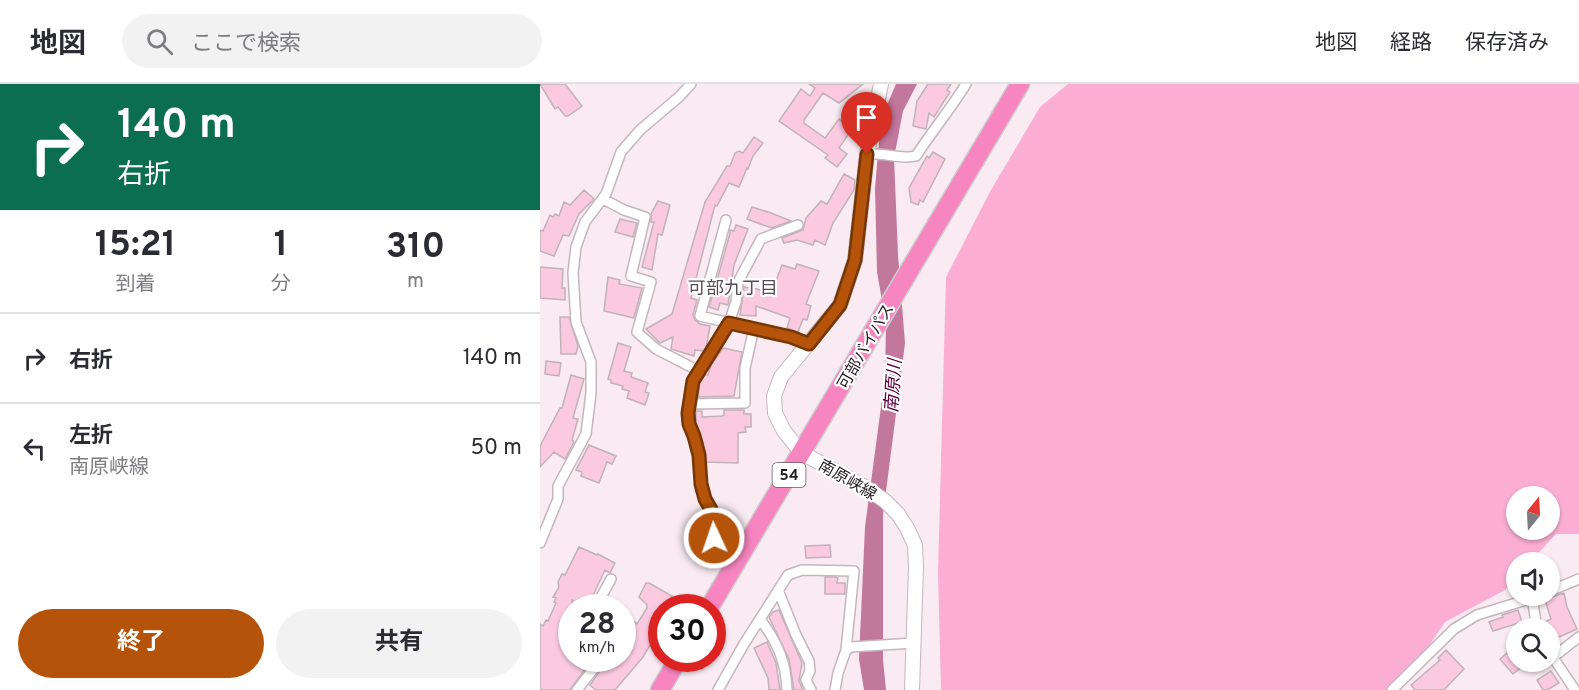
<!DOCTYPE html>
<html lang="ja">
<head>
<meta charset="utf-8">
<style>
	:root { --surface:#fff; --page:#f2f2f3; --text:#2b2b33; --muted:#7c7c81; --line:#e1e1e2; --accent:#b45309 }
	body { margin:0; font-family:Overpass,"Noto Sans JP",sans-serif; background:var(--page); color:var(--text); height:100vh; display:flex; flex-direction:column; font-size:22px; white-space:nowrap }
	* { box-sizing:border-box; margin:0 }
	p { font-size:20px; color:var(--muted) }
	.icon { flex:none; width:33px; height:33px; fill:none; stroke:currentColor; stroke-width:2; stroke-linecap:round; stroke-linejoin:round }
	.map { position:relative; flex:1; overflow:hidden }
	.details { display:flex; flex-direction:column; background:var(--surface); width:540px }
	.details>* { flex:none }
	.hud { background:#0b6e4f; color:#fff; overflow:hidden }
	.needle { width:39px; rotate:18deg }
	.buttons { position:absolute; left:966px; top:402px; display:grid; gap:12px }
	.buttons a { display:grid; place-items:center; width:54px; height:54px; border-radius:50%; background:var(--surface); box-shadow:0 2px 4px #0004; font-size:30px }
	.speed { position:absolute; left:18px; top:510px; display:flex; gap:12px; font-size:30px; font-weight:700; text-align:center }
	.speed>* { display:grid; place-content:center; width:78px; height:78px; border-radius:50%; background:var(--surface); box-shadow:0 2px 4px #0004; line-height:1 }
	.speed small { font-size:15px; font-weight:400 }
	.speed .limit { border:9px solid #d22; background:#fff; color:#111 }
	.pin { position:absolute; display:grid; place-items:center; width:51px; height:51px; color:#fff; margin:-62px -26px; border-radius:50% 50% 50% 0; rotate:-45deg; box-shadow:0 0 6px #0007 }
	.pin .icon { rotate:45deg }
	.me { position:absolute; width:66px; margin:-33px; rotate:357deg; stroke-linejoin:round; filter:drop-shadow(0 0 4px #0008) }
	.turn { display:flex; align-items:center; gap:21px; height:126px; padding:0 18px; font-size:27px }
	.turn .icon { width:78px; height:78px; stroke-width:2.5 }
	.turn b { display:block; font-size:42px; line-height:51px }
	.eta { display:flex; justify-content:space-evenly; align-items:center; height:102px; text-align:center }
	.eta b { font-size:36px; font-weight:700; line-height:42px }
	.button { display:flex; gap:12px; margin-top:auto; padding:12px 18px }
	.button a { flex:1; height:69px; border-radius:36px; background:var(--accent); color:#fff; font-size:24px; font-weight:700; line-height:69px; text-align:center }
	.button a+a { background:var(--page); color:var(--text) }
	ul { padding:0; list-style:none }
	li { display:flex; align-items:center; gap:18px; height:90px; padding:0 18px; border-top:2px solid var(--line) }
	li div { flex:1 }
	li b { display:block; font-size:22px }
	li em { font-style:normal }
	header { display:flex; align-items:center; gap:36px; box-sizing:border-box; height:84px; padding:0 30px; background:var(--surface); border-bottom:2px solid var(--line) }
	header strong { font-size:28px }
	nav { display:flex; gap:33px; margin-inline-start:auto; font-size:21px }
	.search { width:420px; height:54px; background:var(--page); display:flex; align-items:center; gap:15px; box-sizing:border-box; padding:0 21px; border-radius:33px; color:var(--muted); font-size:22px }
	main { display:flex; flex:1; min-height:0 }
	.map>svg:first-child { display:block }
	.green { fill:#fbadd3; fill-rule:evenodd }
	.water { fill:#c2779c }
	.building { fill:#fbc9e0; stroke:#c0b3b8; stroke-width:1.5 }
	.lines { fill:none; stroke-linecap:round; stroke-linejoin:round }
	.street-casing { stroke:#c4b6bc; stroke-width:12 }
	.secondary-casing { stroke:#c4b6bc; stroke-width:16 }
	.highway-casing { stroke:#cecdce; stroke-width:21 }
	.street { stroke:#fff; stroke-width:9 }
	.secondary { stroke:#fff; stroke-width:14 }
	.highway { stroke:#f685c0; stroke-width:18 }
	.route-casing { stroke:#753606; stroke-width:15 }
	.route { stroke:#b45309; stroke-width:10 }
	.labels { text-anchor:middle; stroke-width:4.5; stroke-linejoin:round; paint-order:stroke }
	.shield { fill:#fff; stroke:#635f62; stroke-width:1.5 }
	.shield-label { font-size:15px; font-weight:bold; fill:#201b1e }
	.street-label { font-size:16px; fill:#201b1e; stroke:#fff }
	.neighbourhood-label { font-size:18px; fill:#584d52; stroke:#fff }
	.water-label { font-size:18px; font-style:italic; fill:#5e003d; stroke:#fff }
</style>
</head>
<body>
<header>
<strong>地図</strong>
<div class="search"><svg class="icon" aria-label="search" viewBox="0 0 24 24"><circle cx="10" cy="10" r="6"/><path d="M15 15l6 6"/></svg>ここで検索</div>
<nav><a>地図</a><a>経路</a><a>保存済み</a></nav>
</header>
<main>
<section class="details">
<div class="hud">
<div class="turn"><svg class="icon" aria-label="right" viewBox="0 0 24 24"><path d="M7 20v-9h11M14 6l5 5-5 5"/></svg><div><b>140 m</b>右折</div></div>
</div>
<div class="eta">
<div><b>15:21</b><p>到着</p></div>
<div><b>1</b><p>分</p></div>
<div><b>310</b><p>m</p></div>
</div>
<ul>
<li><svg class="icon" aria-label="right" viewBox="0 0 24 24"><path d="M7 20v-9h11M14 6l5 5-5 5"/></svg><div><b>右折</b></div><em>140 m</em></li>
<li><svg class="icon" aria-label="left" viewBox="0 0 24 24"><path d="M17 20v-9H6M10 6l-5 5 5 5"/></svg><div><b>左折</b><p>南原峡線</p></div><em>50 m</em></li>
</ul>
<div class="button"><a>終了</a><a>共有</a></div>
</section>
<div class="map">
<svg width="1039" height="606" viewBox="0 0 1039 606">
	<rect width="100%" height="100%" fill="#f9ebf1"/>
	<!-- green -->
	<path class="green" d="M528,0h511v450h-23l-26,28h-14v15l-11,13 -60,32 -46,68h-458l-3,-118 8,-295 45,-87 49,-83zM976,412h34v34h-34z"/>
	<!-- water -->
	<path class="water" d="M356,0h21l-14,27 -9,47 4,97 7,88 -22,172v145l3,30h-22l-5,-31 6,-132 20,-150 1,-54 -9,-51 -2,-84 6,-69z"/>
	<!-- building -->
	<path class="building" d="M0,0h25l17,22 -14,10h-3l-7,-9 -3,2z
		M269,0h54l-24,19 -16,-10 -19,27v3l21,15 14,-19 13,10 -13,19 8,6 -10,13 -12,-9 3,-3 -49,-34 22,-32 9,7 5,-8z
		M388,0h23l-4,6 3,2 -16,25 -5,-4 -3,16 -13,-3 4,-25z
		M214,53l9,6 -10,13 -5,13 -1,-1 -8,19 -10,-4 -12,23 -2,-1 -24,93 6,2 -4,15 2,5 5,4 10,2 -4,22 -2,3 -9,-1 -1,6 -23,-7 2,-12 -13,6 -14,-14 26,-15 33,-112 22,-36h3l5,-13 4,-2 4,2z
		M393,68l12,7 -22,43 -3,-2 -2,5 -7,-3 -2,-14 18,-32 2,2z
		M304,90l11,6 -1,10 -21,33 -8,22 -10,-5 -2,5 -16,-5 -13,3 -2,-5 21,-8 3,-12 15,-17 6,3z
		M44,106l10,9 -15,15 -10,22 -6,-1 -9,21 -14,-5v-21l3,1 7,-16 3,2 2,-3 4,2 5,-14 6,3z
		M118,117l12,4 -8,30 -4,-1 -6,36 -10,-3 12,-45h-3v-8z
		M212,123l19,6 20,8 -19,7 -9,-3 -16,-6z
		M80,135l17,4 -4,14 -18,-5z
		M196,141l12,4 -14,36 -6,40 -8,-2 -2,7 -9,-3 4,-14 4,1v-14l13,-47v-3l4,1z
		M257,180l22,7 -13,33 5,2 -4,14 -4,-1 -5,13 -11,-4 3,-10 -34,-12v10l-16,-1 4,-28 13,2 14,5 11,-29 13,4z
		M0,183l23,2 -1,19h3v12l-25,-2z
		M68,193l12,3 -1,4 23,4 -8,30 -30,-7z
		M20,233h9l9,29 -2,8h-15z
		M78,259l13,4 -7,24 8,2 -1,4 17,6 -3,9 4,1 -4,12 -18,-7 2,-7 -7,-2 1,-3 -12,-3v-3l-3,-1z
		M183,264l19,4 -8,44 -36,1 1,-14 6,-8h3l3,-10z
		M6,277l15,2 -2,13 -14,-2z
		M31,291l13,4 -11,39 5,1 -6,21 2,2 -9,17 -11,-7 -14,15v-21l20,-38h2z
		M184,326h20v4h7v13h-6l1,5 -8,1v30l-32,-1 -3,-20 -7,-19v-12h6v6l20,-1 2,-1z
		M49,361l27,11 -4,8 -5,-2 -8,21 -18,-7 1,-4 -6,-2z
		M290,461l1,12 -25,1 -1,-12z
		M39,463l18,8 1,-1 17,9 -5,10 -5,-3 -18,38 -15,-8v58h21l-23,32h-30v-66l3,2 3,-6 2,1 8,-18 -2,-1 2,-4 -3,-1 6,-10 -1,-5 4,-8 3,1z
		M285,493h10l3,1 -1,5h8v11h-20z
		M106,499h3l23,13 -7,12h-3v6l-10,18 4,3 -13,22 -28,33h-19l-6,-5 19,-27h13v-18l11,-13 2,-5 2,2 10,-16v-3l-8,-8z
		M1024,509l3,14 10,22 -27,12v-13h-6l-1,-5 8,-4 -6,-19 1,-3h6z
		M239,526l23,53 -3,18 4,9h-9l-5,-31 -20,-42 4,-5z
		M978,526l4,12 -29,9 -4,-9 14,-5 -1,-2z
		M227,558l9,21 4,27h-11l-1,-12 -14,-30z
		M973,564l3,5v9h12l-15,12 -13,-15z
		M906,566l18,19 -20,21h-29l-4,-5 29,-25 -2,-2z
		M1011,587l8,12 -12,7h-4l-6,-10z"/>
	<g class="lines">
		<!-- street casing -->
		<g class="street-casing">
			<path id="street" d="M327,70c17,-2 33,6 49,2 16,-25 35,-47 50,-72
				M63,115l21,11 21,7 -14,59 20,6 -14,50 19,17 35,18
				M186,136l-26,96 91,21 18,7
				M149,320l56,-1v-35l9,-40
				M0,459l18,-44v-13l28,-52 5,-41v-31l-15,-40 -3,-49 3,-26 9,-25 21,-28 15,-42 19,-22 39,-33 12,-13
				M167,476l10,-39 -12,-22 -4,-15 -2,-29 -5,-19 -5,-12 1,-23 3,-20 36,-58 7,-21 2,-20 23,-43 37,-14
				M238,506l18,45 13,26 1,10 -4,9 5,10
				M1010,507l29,-12
				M992,514l5,30
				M55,524l16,-29
				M220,535c17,23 26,42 27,71
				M82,547l6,-8
				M306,566l5,-3 63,-4
				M1010,569l25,37
				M1012,574l27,-21
				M37,606l25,-32
				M178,606l26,-46 44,-69 14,-5 52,1 -8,79 -8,23 -3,17
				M852,606l62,-61 23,-14 62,-19"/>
		</g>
		<!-- secondary casing -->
		<g class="secondary-casing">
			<path id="secondary" d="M341,0l-14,70 -12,106 -15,45 -59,72 -7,19 1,17 9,18 18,22 63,34 20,14 13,13 9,14 8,17 1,22 -4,123"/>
		</g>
		<!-- highway casing -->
		<g class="highway-casing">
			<path id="highway" d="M169,524l311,-524
				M120,606l19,-32"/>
		</g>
		<!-- street -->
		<use href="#street" class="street"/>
		<!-- secondary -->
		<use href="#secondary" class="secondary"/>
		<!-- highway -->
		<use href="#highway" class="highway"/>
	</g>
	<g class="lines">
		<!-- route casing -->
		<g class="route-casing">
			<path id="route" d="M174,454l3,-18 -12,-21 -4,-15 -2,-29 -5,-19 -5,-12 -1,-11 5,-32 36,-58 62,14 18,7 31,-39 15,-45 12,-106"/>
		</g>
		<!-- route -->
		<use href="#route" class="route"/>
	</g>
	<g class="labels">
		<!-- shield labels -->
		<rect class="shield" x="232.5" y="379" width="33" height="24" rx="4.5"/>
		<g class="shield-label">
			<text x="249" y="396">54</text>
		</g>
		<!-- street labels -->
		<g class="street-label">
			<text transform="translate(325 262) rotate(-60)" y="6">可部バイパス</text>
			<text transform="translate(308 395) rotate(30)" y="6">南原峡線</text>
		</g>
		<!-- neighbourhood labels -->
		<g class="neighbourhood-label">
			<text x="193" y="210">可部九丁目</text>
		</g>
		<!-- water labels -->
		<g class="water-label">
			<text transform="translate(353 302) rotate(-86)" y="6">南原川</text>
		</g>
	</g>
</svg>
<div class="buttons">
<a><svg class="needle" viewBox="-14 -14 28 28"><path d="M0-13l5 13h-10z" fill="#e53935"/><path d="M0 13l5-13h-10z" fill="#7c7c81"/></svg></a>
<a><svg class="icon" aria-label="sound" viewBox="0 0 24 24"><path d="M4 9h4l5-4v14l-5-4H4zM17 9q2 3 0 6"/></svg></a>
<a><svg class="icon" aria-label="search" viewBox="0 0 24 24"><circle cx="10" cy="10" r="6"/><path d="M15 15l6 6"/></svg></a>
</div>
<div class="speed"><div>28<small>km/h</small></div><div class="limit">30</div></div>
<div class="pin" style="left:327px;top:70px;background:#d93025"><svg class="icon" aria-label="arrive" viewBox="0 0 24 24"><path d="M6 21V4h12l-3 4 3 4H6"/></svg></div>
<svg class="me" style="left:174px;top:454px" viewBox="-20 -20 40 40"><circle r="17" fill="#b45309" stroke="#fff" stroke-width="3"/><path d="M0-11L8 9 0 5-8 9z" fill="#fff"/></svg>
</div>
</main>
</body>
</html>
